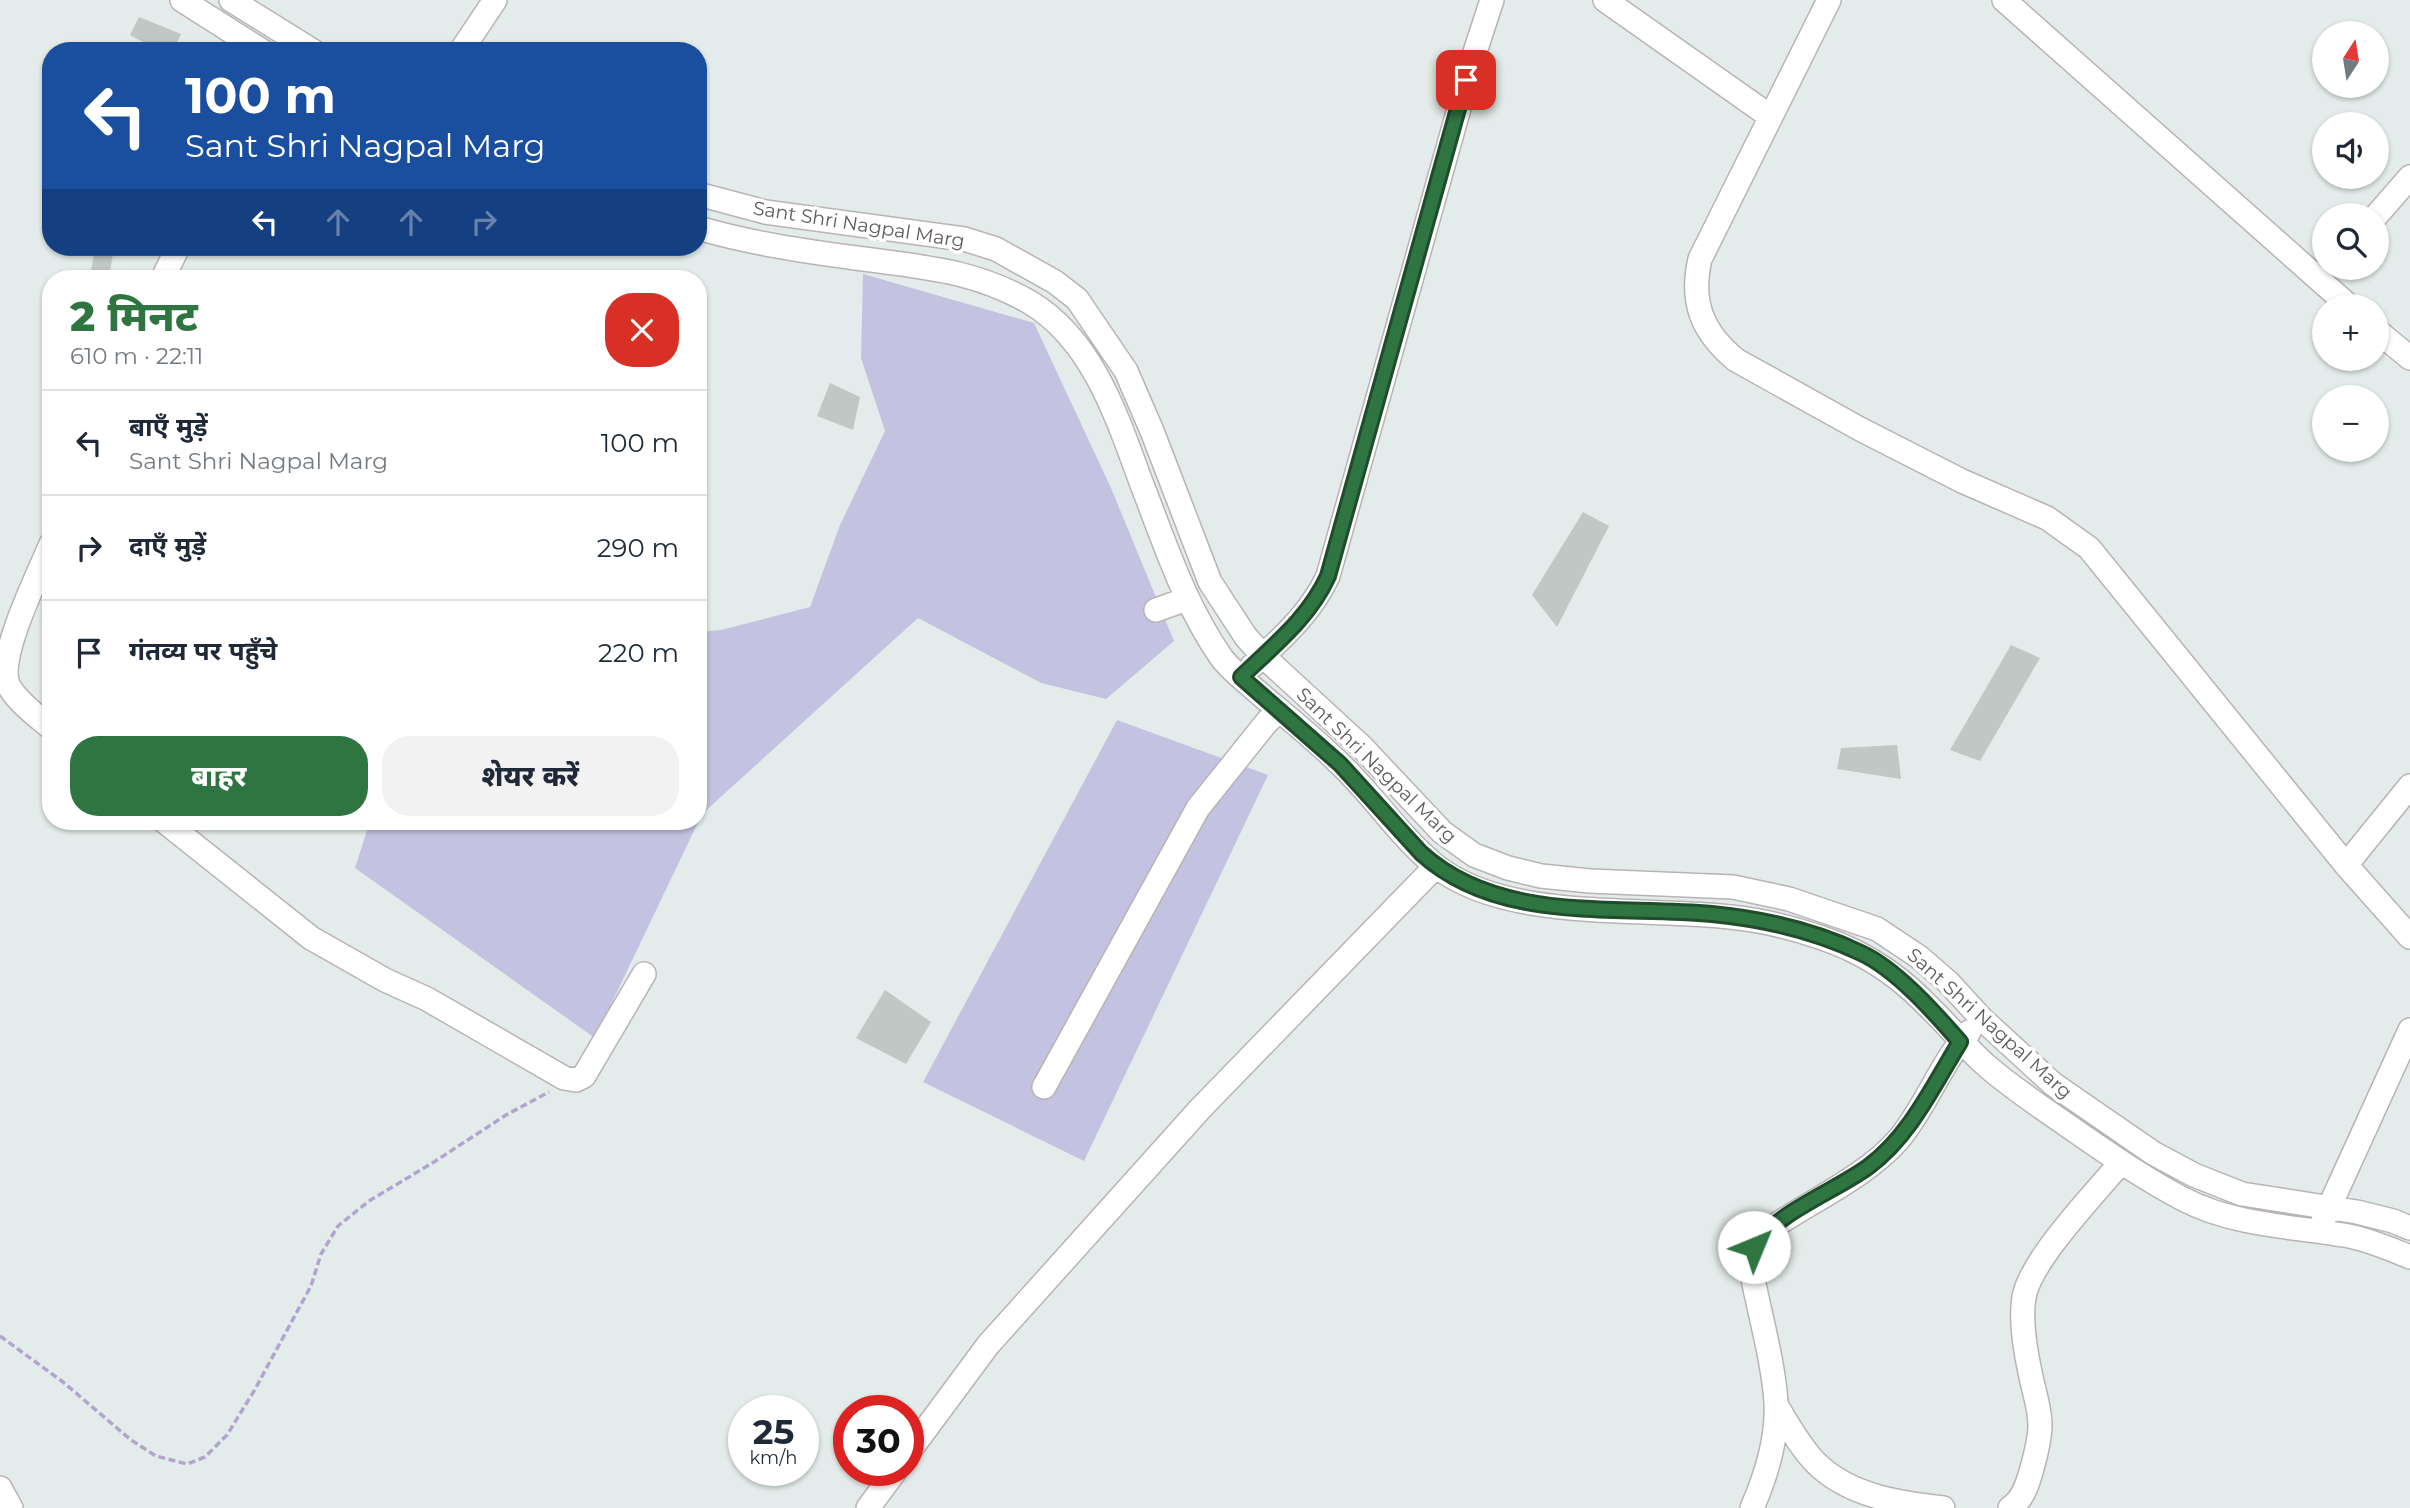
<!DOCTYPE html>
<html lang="hi">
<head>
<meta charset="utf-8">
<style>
	:root { --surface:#fff; --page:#f2f2f3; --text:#1f2937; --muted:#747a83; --line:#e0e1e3; --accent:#2f7542 }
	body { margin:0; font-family:Montserrat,"Noto Sans Devanagari",sans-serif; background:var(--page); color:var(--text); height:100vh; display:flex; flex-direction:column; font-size:26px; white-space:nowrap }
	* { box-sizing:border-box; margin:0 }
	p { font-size:23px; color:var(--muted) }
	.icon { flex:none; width:38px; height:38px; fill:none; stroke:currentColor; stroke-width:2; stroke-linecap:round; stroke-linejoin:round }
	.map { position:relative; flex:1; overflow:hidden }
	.side { position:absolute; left:42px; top:270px; width:665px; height:560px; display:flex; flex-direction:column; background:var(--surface); border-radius:28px; box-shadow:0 2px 5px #0004 }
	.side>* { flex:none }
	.guide { position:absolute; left:42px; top:42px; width:665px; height:214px; border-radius:28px; box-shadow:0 2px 5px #0004; background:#1a4fa0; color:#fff; overflow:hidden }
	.needle { width:46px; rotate:12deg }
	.controls { position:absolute; left:2312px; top:21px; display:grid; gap:14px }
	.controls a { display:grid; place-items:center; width:77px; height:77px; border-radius:50%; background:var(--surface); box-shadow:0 2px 5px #0004; font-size:35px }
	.speed { position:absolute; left:728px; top:1395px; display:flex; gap:14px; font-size:35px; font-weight:700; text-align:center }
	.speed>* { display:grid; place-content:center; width:91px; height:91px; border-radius:50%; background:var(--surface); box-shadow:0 2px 5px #0004; line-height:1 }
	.speed small { font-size:18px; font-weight:400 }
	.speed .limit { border:10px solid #d22; background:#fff; color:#111 }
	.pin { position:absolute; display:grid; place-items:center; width:60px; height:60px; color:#fff; margin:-30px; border-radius:14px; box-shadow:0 4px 10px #0006 }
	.me { position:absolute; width:77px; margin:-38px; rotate:45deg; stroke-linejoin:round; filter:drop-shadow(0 0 5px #0008) }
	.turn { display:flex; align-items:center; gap:24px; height:147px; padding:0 28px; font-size:32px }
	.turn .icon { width:91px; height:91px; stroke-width:2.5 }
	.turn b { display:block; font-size:49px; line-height:60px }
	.lanes { display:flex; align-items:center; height:66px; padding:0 28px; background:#0003; justify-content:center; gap:35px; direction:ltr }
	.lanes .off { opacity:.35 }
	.round { display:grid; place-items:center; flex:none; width:74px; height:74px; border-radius:28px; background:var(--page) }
	.head { display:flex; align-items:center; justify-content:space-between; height:119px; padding:0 28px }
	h1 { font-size:42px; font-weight:800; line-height:52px; color:var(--accent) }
	.action { display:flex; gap:14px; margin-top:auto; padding:14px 28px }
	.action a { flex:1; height:80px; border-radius:28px; background:var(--accent); color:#fff; font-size:28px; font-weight:800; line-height:80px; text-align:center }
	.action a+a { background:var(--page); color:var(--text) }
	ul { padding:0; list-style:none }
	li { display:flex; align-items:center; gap:21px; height:105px; padding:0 28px; border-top:2px solid var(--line) }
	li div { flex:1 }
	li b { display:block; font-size:26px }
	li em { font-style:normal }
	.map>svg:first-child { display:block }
	.green { fill:#c3c2e1 }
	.building { fill:#c0c7c5 }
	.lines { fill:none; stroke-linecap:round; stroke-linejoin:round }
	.minor-casing { stroke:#b9b3b5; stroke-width:26 }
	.path { stroke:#b1a5cf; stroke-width:3.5; stroke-dasharray:7 3.5; stroke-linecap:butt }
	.minor { stroke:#fff; stroke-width:23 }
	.route-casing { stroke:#1f4c2b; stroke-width:18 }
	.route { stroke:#2f7542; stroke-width:12 }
	.labels { text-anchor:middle; stroke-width:7; stroke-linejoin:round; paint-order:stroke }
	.street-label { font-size:19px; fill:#625b5e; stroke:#fff }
</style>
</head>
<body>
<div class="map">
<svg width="2410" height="1508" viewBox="0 0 2410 1508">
	<rect width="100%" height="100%" fill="#e3ecea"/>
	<!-- green -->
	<path class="green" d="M863,274l171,49 77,165 63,153 -68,58 -65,-16 -123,-65 -216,196 -107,224 -240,-170 15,-47h328v-189l23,-2 89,-23 30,-82 45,-94 -24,-73z
		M1117,720l151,55 -184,386 -161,-79z"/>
	<!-- building -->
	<path class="building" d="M139,17l42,17 -8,17h-14l-29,-16z
		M95,247h19l-5,31h-19z
		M830,383l30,14 -7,33 -36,-14z
		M1583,512l26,14 -52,101 -25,-32z
		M2011,645l29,13 -60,103 -30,-11z
		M1897,745l4,34 -64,-10 4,-21z
		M885,990l46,32 -25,42 -50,-26z"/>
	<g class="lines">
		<!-- minor casing -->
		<g class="minor-casing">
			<path id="minor" d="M182,0l80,51
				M231,0l82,51
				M1605,0l166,117
				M1829,0l-129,259c-10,43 2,73 36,101l124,69 102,52 85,37 42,30 257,317 64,72
				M2004,0l345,306
				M461,51l34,-51
				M698,194l67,18 199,27 32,10 59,33 22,17 49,72 26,60 58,151 36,55 17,19 98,90 81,86 32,23 34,13 33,8 49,5 143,6 56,12 88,30 42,28 30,26 32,35 72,66 100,69 41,22 48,19 115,18 36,9 17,7
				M2376,216l34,-39
				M698,228c52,15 105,23 158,30 64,9 117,11 175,45 62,38 86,114 110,179 23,59 43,122 80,175 10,14 26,25 39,37 27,23 55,45 80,70 34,32 60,73 96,102 80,63 235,35 333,57 65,15 112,34 159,83 21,20 38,42 60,61 27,23 57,43 86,63 36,25 71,49 109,69 52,27 110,27 166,37 21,4 41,13 61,21
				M163,278l15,-31
				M2376,330l34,28
				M51,544c-13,31 -51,107 -44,137 4,16 31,36 44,47
				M1156,610l31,-11
				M1252,666c30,-28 59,-53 76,-90l146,-521 18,-55
				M164,821l147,117 74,42 42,19 137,79 12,2 8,-4 60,-102
				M2346,865l64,-79
				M1044,1087l154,-279 68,-85 13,-13
				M2323,1221l87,-191
				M1776,1405c12,19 24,42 40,58 33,33 83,40 127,45
				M908,1453l80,-108 212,-236 236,-243
				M0,1488l11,20
				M868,1508l28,-38
				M1752,1508c14,-32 26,-70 24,-106 -3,-41 -15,-83 -23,-123 -3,-17 -1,-29 8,-44 42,-30 104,-57 137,-95 28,-33 42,-76 71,-108
				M2010,1508c12,-8 17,-22 21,-36 4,-15 9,-31 9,-47 0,-18 -7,-36 -10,-53 -5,-23 -10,-51 -6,-75 7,-38 71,-103 97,-135"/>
		</g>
		<!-- path -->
		<path class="path" d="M0,1336l63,46 68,58 25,16 31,8 18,-7 22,-22 27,-44 57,-105 10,-32 17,-28 31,-25 65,-39 72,-47 43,-23"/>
		<!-- minor -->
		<use href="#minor" class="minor"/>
	</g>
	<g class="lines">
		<!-- route casing -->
		<g class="route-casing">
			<path id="route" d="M1466,80l-138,496c-19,42 -54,69 -87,101l99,87 81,89c78,71 194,52 291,61 51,5 103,17 149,39 35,16 74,60 99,89 -27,44 -50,94 -92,125 -33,24 -94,47 -114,80"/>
		</g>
		<!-- route -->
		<use href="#route" class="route"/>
	</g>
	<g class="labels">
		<!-- street labels -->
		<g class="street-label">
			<text transform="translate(859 224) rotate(9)" y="7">Sant Shri Nagpal Marg</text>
			<text transform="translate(1377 765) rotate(44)" y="7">Sant Shri Nagpal Marg</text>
			<text transform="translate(1990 1023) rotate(42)" y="7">Sant Shri Nagpal Marg</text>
		</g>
	</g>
</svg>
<div class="controls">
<a><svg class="needle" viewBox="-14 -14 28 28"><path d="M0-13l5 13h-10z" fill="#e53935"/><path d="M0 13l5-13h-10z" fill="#747a83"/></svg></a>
<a><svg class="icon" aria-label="sound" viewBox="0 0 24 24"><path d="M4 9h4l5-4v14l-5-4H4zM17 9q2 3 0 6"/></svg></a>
<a><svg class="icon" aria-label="search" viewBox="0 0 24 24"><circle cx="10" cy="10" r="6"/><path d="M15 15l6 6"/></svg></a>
<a>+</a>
<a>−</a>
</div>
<div class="speed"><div>25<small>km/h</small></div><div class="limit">30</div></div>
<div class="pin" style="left:1466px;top:80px;background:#d93025"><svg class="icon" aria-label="arrive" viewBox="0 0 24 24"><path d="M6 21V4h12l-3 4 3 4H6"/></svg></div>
<svg class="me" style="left:1754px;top:1247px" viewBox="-20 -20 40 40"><circle r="19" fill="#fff"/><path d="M0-13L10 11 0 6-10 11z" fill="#2f7542"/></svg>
<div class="guide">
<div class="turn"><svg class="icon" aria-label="left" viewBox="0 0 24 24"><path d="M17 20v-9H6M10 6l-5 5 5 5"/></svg><div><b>100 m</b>Sant Shri Nagpal Marg</div></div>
<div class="lanes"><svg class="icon" aria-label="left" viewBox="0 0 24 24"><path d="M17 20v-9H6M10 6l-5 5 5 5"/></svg><svg class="icon off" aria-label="ahead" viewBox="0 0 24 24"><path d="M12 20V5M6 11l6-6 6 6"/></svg><svg class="icon off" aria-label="ahead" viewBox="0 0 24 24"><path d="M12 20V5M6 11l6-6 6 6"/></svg><svg class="icon off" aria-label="right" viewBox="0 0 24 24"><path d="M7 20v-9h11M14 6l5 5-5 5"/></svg></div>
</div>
<section class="side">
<div class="head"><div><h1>2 मिनट</h1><p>610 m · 22:11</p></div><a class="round" style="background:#d93025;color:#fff"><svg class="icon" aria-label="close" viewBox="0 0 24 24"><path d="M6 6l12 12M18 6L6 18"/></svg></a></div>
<ul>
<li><svg class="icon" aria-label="left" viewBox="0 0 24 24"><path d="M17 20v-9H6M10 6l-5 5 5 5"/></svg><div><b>बाएँ मुड़ें</b><p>Sant Shri Nagpal Marg</p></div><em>100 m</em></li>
<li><svg class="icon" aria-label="right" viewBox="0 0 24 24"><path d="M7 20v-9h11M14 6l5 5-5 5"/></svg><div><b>दाएँ मुड़ें</b></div><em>290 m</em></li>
<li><svg class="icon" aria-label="arrive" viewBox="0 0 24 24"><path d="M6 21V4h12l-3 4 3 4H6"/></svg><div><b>गंतव्य पर पहुँचे</b></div><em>220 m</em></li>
</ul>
<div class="action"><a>बाहर</a><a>शेयर करें</a></div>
</section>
</div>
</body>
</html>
